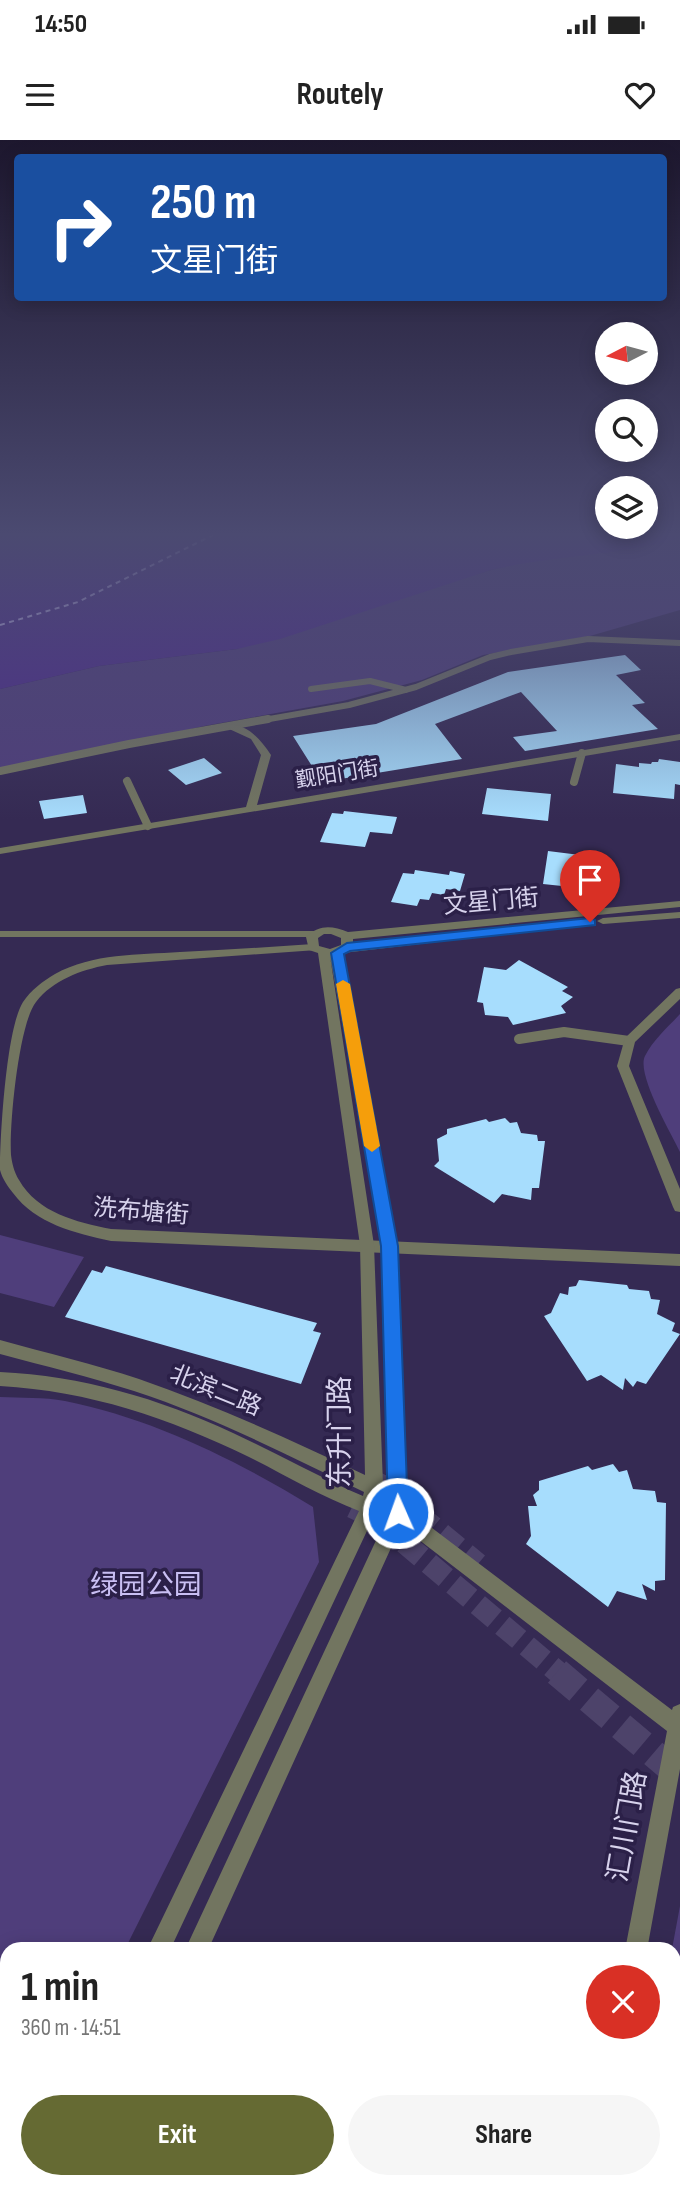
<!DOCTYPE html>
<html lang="en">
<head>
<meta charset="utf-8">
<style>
	:root { --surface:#fff; --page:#f6f6f6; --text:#222; --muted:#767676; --accent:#656a33 }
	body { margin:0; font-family:"Sofia Sans Condensed","Noto Sans SC",sans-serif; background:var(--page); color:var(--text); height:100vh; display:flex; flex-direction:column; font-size:26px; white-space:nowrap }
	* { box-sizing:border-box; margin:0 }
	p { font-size:23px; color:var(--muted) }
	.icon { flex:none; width:38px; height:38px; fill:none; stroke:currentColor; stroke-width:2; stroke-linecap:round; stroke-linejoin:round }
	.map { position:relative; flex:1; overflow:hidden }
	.drawer { position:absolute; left:0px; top:1802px; width:681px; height:247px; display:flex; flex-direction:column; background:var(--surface); border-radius:21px 21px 0 0; box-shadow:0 4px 18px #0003 }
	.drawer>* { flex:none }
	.guide { position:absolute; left:14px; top:14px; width:653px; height:147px; border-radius:7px; box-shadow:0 4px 18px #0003; background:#1a4fa0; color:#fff; overflow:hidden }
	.needle { width:46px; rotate:264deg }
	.buttons { position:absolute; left:595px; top:182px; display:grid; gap:14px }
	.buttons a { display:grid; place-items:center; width:63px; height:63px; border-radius:50%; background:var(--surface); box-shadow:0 4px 18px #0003; font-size:35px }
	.pin { position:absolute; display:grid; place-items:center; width:60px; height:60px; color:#fff; margin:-72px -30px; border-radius:50% 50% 50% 0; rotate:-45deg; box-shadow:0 0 7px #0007 }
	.pin .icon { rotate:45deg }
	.me { position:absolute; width:77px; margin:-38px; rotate:358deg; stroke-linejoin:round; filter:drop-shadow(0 0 5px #0008) }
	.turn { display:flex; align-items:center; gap:24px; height:147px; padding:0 21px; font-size:32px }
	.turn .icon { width:91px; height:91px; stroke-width:2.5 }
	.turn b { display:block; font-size:49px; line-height:60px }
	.round { display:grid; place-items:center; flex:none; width:74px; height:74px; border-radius:37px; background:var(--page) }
	.summary { display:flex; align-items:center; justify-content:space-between; height:119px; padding:0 21px }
	h1 { font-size:42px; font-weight:700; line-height:52px }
	.button { display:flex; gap:14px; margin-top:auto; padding:14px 21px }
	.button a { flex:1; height:80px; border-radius:42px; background:var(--accent); color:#fff; font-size:28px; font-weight:700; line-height:80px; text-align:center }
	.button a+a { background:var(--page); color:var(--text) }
	.status { display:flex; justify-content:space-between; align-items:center; height:49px; padding:0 35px; background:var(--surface); direction:ltr }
	.status svg { height:19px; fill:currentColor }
	header { display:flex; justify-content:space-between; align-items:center; height:91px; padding:0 21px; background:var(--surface); font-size:32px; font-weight:700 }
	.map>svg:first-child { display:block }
	.green { fill:#4f3e7b }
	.water { fill:#4d2b8d }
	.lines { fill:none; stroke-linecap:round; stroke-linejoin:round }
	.ferry { stroke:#cac0f4; stroke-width:2; stroke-dasharray:5 4.5; stroke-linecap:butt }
	.building { fill:#a7ddfd }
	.primary-tunnel-far1 { stroke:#4d436a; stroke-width:22; stroke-dasharray:22 10; stroke-linecap:butt }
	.primary-tunnel { stroke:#4d436a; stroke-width:28; stroke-dasharray:28 14; stroke-linecap:butt }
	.service-far2 { stroke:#727560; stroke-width:6 }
	.service-far1 { stroke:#727560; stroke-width:8 }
	.service { stroke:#727560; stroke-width:10 }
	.minor { fill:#727560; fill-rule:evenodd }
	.tertiary { fill:#727560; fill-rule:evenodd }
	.route { fill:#1a73e8; stroke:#114b97; stroke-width:2 }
	.slow { fill:#f59e0b }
	.labels { text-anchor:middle; stroke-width:7; stroke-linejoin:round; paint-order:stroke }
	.far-street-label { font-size:21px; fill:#d7d2ec; stroke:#2b2048 }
	.street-label { font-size:24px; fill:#d7d2ec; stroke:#2b2048 }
	.near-street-label { font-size:28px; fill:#d7d2ec; stroke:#2b2048 }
	.near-park-label { font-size:28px; fill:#c9bff3; stroke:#2b2048 }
</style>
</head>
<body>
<div class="status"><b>14:50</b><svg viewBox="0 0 49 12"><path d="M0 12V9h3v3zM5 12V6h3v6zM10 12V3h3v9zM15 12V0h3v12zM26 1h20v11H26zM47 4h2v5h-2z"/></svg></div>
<header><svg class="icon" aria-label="menu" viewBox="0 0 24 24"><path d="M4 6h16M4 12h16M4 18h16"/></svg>Routely<svg class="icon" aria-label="heart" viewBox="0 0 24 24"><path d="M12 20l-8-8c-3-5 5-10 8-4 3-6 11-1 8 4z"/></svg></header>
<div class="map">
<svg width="680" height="2049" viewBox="0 0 680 2049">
	<rect width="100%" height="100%" fill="#352a53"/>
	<!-- green -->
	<path class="green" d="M680,393v77l-90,26 -107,19 -61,25 -79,21 -139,25 -204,47v-84l99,-23 138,-17 26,-14 267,-76z
		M680,874v138c-9,-19 -44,-78 -35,-96 8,-16 23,-29 35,-42z
		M0,1095l84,22 -30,50 -54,-14z
		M0,1257c21,1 44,0 65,4 89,18 171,59 248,106l6,55 -194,387 -118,1v140l-7,-3z
		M680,1766v283h-23v-7h17l-2,-233z"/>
	<!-- water -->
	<path class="water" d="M0,393h680v5c-62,18 -127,17 -189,32l-211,69 -43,10 -138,17 -99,23z"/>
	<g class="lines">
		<!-- ferry -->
		<path class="ferry" d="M0,485l78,-23 139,-69"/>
	</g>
	<!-- building -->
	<path class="building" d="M625,515l16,15 -25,5 29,28 -13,2 26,24 -133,22 -12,-14 44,-6 -36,-39 -86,32 27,35 -140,23 -29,-46 83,-12 132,-52z
		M204,618l18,15 -36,12 -18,-15z
		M659,619l21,3v23l-5,-1 -1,15 -61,-6 3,-29 23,3v-4l12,1 1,-2h6z
		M487,648l64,6 -3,27 -66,-7z
		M83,655l4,18 -43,6 -5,-18z
		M344,671l53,6 -5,17 -22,-2 -5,15 -45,-5 12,-29 11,1z
		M548,711l56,7 -4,32 -57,-6z
		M415,730l34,5 1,-4 15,3 -5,17 -14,-2 -2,6 -12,-2 -3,7 -9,-1 -3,7 -26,-4 12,-29 11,1z
		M519,820l49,27 -6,4 11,6 -12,9 5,7 -53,12 -5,-8 -23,-2 -2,-12 -6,-1 7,-35 22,3z
		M505,978l5,5 7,-1 4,11 16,2 1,6h7l-6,47h-7l-1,12 -29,-6 -8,9 -60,-37 5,-5 -2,-22 10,-5v-5l39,-10 3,3z
		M106,1126l211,57 -4,8 8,2 -20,51 -236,-67 27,-47 10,3z
		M579,1140l48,5 2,4 20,2 2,8 9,1 -3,14 18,9 -3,8 8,3 -34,50 -9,-3 -4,6 -8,-9 -2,12 -22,-15 -14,6 -43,-65 7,-3 9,-20 8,2 1,-8 7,-1z
		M613,1324l6,8 8,-2 6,19 22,2 2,11 9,1 -1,77 -10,1v10l-13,-7 5,16 -30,-9 -9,16 -82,-63 5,-8 -3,-30h9l-4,-11 6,-5v-9l49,-15 4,4z"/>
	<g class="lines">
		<!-- primary-tunnel-far1 -->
		<path class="primary-tunnel-far1" d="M364,1337l21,10 93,77
			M352,1367l23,11 184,155"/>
		<!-- primary-tunnel -->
		<path class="primary-tunnel" d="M557,1532l123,104"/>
		<!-- service-far2 -->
		<path class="service-far2" d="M311,549l59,-8 36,9
			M258,581l91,-16 67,-18 74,-30 21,-5 77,-13 92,4"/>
		<!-- service-far1 -->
		<path class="service-far1" d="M0,631l129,-27 139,-25
			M127,641l21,45
			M574,642l8,-29"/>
		<!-- service -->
		<path class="service" d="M519,899l45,-7 65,9"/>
		<!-- minor -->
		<path class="minor" d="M227,584c21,0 33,15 44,31l-14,50 423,-71v6l-680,114v-6l246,-41 15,-52 -10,-16 -24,-11z
			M0,791h316l6,3 -6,3h-316z
			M313,804l4,2v4l-210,15c-26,5 -54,15 -71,37 -17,21 -27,123 -25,153 1,8 3,17 8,25 19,33 57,42 92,49l569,25v12l-569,-25c-36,-8 -75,-17 -98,-48 -5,-6 -11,-15 -13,-23 0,-32 6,-141 23,-168 8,-12 20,-21 32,-28 38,-21 83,-19 125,-22 44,-2 89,-5 133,-8z
			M0,2002l7,2v26l-7,-2z"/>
		<!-- tertiary -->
		<path class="tertiary" d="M680,761v6l-327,32v4l153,-15 6,3 -6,3 -163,19 54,293 10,263 265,201 1,-3 7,-3v65l-33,181h-22l42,-219 -266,-205 -193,424h-23l201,-431 -12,-3 -204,434h-23l212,-439c-39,-15 -74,-36 -110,-54 -80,-39 -160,-66 -249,-71v-14c82,4 158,26 233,61 39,18 77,39 116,57l14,6 1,-4c-75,-36 -150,-75 -230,-101 -44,-14 -89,-25 -134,-37v-14c46,13 94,24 139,39 78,27 152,61 226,96l-5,-230 -42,-292 -9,-3 -3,-13c14,-13 26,-11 42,-5zM324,794h7l10,4v7l-11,4 -11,-3 -1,-8zM330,816l53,290 6,245 -6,-6 -9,-240z
			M680,772v6l-77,6 -6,-3 6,-3z
			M680,848v11l-45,43 -6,24 51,123v23l-5,-1 -2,-4 -56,-141 8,-28 51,-49z
			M34,2042h26l-2,7h-27z
			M75,2042h25l-2,7h-26z
			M608,2042h26v7h-26z"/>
	</g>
	<!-- sky -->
	<linearGradient id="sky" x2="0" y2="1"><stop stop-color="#1d172e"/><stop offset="0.58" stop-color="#4b4a71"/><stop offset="1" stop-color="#4b4a71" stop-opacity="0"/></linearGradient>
	<rect width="680" height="680" fill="url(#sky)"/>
	<!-- route -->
	<path class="route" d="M590,778l5,2v5l-245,26 -6,3 54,292 10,267 -3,7 -7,2 -7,-2 -3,-7 -7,-267 -50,-293 16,-10z"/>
	<!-- slow -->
	<path class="slow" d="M343,840l7,4 30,162 -8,6 -8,-6 -28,-162z"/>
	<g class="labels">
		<!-- far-street labels -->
		<g class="far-street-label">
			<text transform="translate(337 634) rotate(-9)" y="7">觐阳门街</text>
		</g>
		<!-- street labels -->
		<g class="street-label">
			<text transform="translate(491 761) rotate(-5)" y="8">文星门街</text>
			<text transform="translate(141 1071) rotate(5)" y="8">洗布塘街</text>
			<text transform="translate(216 1250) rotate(22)" y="8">北滨二路</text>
		</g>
		<!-- near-street labels -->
		<g class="near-street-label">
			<text transform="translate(339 1292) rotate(-90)" y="10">东升门路</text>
			<text transform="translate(626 1686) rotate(-80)" y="10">汇川门路</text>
		</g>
		<!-- near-park labels -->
		<g class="near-park-label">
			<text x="146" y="1454">绿园公园</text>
		</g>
	</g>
</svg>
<div class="buttons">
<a><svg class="needle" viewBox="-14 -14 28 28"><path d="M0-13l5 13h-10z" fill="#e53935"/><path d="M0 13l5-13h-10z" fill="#767676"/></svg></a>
<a><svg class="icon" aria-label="search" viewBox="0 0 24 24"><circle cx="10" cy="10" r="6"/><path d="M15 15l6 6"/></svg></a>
<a><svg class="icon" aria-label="layers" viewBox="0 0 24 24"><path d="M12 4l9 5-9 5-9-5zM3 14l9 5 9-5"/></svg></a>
</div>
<div class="pin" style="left:590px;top:782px;background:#d93025"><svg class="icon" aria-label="arrive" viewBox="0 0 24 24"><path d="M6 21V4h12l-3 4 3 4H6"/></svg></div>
<svg class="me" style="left:398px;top:1373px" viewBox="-20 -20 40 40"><circle r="17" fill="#1a73e8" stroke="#fff" stroke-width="3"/><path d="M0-11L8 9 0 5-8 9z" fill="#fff"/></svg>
<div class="guide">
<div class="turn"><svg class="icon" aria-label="right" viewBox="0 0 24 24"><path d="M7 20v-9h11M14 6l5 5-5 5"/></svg><div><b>250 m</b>文星门街</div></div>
</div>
<section class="drawer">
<div class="summary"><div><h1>1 min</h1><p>360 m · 14:51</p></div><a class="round" style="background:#d93025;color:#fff"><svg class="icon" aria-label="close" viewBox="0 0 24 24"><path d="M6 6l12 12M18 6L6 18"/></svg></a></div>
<div class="button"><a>Exit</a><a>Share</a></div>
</section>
</div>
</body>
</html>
